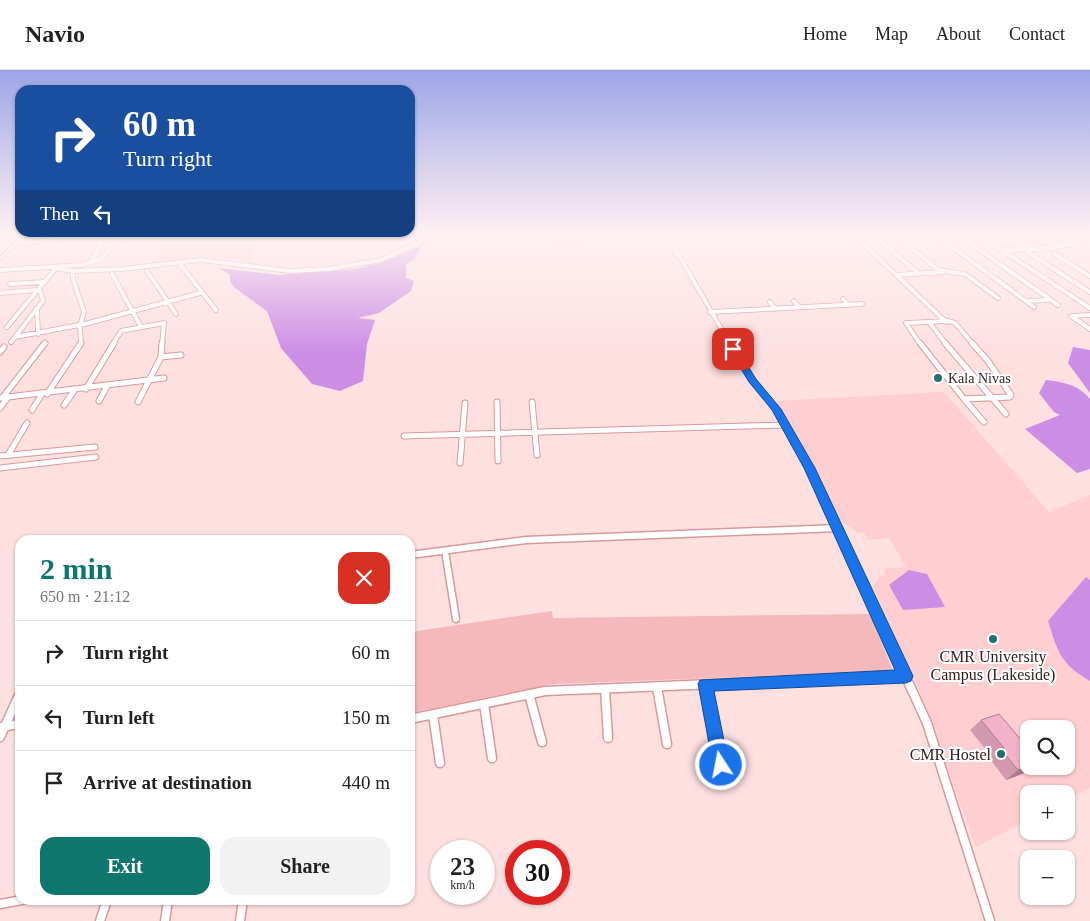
<!DOCTYPE html>
<html lang="en">
<head>
<meta charset="utf-8">
<style>
	:root { --surface:#fff; --page:#f2f2f2; --text:#222; --muted:#767676; --line:#e0e0e0; --accent:#0f766e }
	body { margin:0; font-family:"Times New Roman",serif; background:var(--page); color:var(--text); height:100vh; display:flex; flex-direction:column; font-size:19px; white-space:nowrap }
	* { box-sizing:border-box; margin:0 }
	p { font-size:16px; color:var(--muted) }
	.icon { flex:none; width:28px; height:28px; fill:none; stroke:currentColor; stroke-width:2; stroke-linecap:round; stroke-linejoin:round }
	.map { position:relative; flex:1; overflow:hidden }
	.drawer { position:absolute; left:15px; top:465px; width:400px; height:370px; display:flex; flex-direction:column; background:var(--surface); border-radius:15px; box-shadow:0 1px 4px #0004 }
	.drawer>* { flex:none }
	.top-card { position:absolute; left:15px; top:15px; width:400px; height:152px; border-radius:15px; box-shadow:0 1px 4px #0004; background:#1a4fa0; color:#fff; overflow:hidden }
	.buttons { position:absolute; left:1020px; top:650px; display:grid; gap:10px }
	.buttons a { display:grid; place-items:center; width:55px; height:55px; border-radius:10px; background:var(--surface); box-shadow:0 1px 4px #0004; font-size:25px }
	.speed { position:absolute; left:430px; top:770px; display:flex; gap:10px; font-size:25px; font-weight:700; text-align:center }
	.speed>* { display:grid; place-content:center; width:65px; height:65px; border-radius:50%; background:var(--surface); box-shadow:0 1px 4px #0004; line-height:1 }
	.speed small { font-size:12px; font-weight:400 }
	.speed .limit { border:8px solid #d22; background:#fff; color:#111 }
	.pin { position:absolute; display:grid; place-items:center; width:42px; height:42px; color:#fff; margin:-21px; border-radius:10px; box-shadow:0 2px 8px #0006 }
	.me { position:absolute; width:55px; margin:-28px; rotate:349deg; stroke-linejoin:round; filter:drop-shadow(0 0 4px #0008) }
	.turn { display:flex; align-items:center; gap:18px; height:105px; padding:0 25px; font-size:22px }
	.turn .icon { width:65px; height:65px; stroke-width:2.5 }
	.turn b { display:block; font-size:35px; line-height:42px }
	.then { display:flex; align-items:center; height:48px; padding:0 25px; background:#0003; gap:10px; font-size:19px }
	.round { display:grid; place-items:center; flex:none; width:52px; height:52px; border-radius:15px; background:var(--page) }
	.summary { display:flex; align-items:center; justify-content:space-between; height:85px; padding:0 25px }
	h1 { font-size:30px; font-weight:700; line-height:38px; color:var(--accent) }
	.button { display:flex; gap:10px; margin-top:auto; padding:10px 25px }
	.button a { flex:1; height:58px; border-radius:15px; background:var(--accent); color:#fff; font-size:20px; font-weight:700; line-height:58px; text-align:center }
	.button a+a { background:var(--page); color:var(--text) }
	ul { padding:0; list-style:none }
	li { display:flex; align-items:center; gap:15px; height:65px; padding:0 25px; border-top:1px solid var(--line) }
	li div { flex:1 }
	li b { display:block; font-size:19px }
	li em { font-style:normal }
	header { display:flex; align-items:center; gap:30px; box-sizing:border-box; height:70px; padding:0 25px; background:var(--surface); border-bottom:1px solid var(--line) }
	header strong { font-size:24px }
	nav { display:flex; gap:28px; margin-inline-start:auto; font-size:18px }
	.map>svg:first-child { display:block }
	.built { fill:#ffced0; fill-rule:evenodd }
	.green { fill:#f5b8bb }
	.water { fill:#cc8ee5 }
	.lines { fill:none; stroke-linecap:round; stroke-linejoin:round }
	.stream { stroke:#cc8ee5; stroke-width:1 }
	.minor-far3-casing { stroke:#db989b; stroke-width:5.5 }
	.minor-far2-casing { stroke:#db989b; stroke-width:7 }
	.minor-far1-casing { stroke:#db989b; stroke-width:9 }
	.minor-casing { stroke:#db989b; stroke-width:11 }
	.tertiary-casing { stroke:#db989b; stroke-width:2 }
	.minor-far3 { stroke:#fff; stroke-width:4 }
	.minor-far2 { stroke:#fff; stroke-width:5 }
	.minor-far1 { stroke:#fff; stroke-width:6 }
	.minor { stroke:#fff; stroke-width:8 }
	.tertiary { fill:#fff; fill-rule:evenodd }
	.wall { fill:#d299ae }
	.shaded-wall { fill:#ab7d8d }
	.building { fill:#f4b2ca; stroke:#ab7d8d }
	.route { fill:#1a73e8; stroke:#114b97 }
	.poi-dot { fill:#246f70; stroke:#fff; stroke-width:2 }
	.labels { text-anchor:middle; stroke-width:4; stroke-linejoin:round; paint-order:stroke }
	.poi-label { font-size:14px; fill:#341a1c; stroke:#fff; text-anchor:start }
	.near-poi-label { font-size:16px; fill:#341a1c; stroke:#fff }
</style>
</head>
<body>
<header>
<strong>Navio</strong>
<nav><a>Home</a><a>Map</a><a>About</a><a>Contact</a></nav>
</header>
<div class="map">
<svg width="1090" height="851" viewBox="0 0 1090 851">
	<rect width="100%" height="100%" fill="#fee0e1"/>
	<!-- built -->
	<path class="built" d="M221,163h33l1,8 -3,21 -45,-5 -56,7 18,-25z
		M944,322l105,120 41,-17v293l-24,12v-6h-37v25l-53,28 -57,-156 -46,-104 7,-11 6,-1 -3,-6 23,-2 -17,-29 -21,2 -3,-8 -7,1 -18,-13 -64,-119zM1029,659h37v37h-37z"/>
	<!-- green -->
	<path class="green" d="M552,541l1,7 317,-4 23,57 -340,13 -143,29v-81z"/>
	<!-- water -->
	<path class="water" d="M422,175l-7,14 -9,5v14l8,3 -3,10 -32,22 -21,5 17,2 -8,24 -4,37 -23,10 -28,-7 -31,-36 -14,-37 -32,-23 -5,-6v-7l-11,-7 60,7 77,-6 28,-7z
		M1073,277l17,3v43l-22,-30z
		M1046,310c17,2 33,5 44,19v70l-13,4 -52,-44 35,-14 -6,-3 -15,-19z
		M909,500l18,4 18,33 -42,3 -14,-25z
		M1086,507l4,3v101c-29,-17 -32,-28 -42,-60z"/>
	<g class="lines">
		<!-- stream -->
		<path class="stream" d="M425,168l1,-5"/>
		<!-- minor-far3 casing -->
		<g class="minor-far3-casing">
			<path id="minor-far3" d="M551,163v4l4,2 112,-5
				M666,163l64,111
				M865,163l-9,4 90,85
				M866,163l30,2 42,35 27,4 33,24
				M933,163l101,74
				M934,163l54,8 26,-2
				M1001,163l27,14
				M1028,163l29,14
				M1050,163l24,11
				M873,164l46,40
				M961,167l97,68
				M105,170l30,-3 10,-4
				M988,171l102,67
				M15,174l94,-11
				M1021,178l69,44
				M1002,180l37,-1 42,-6
				M1054,184l36,22
				M91,192l11,-21 4,-2
				M180,194l36,46
				M56,198l17,3 49,-2 79,-9 89,11 39,-2 52,-9 58,-27
				M0,200l83,-5 20,-7 14,-19
				M73,201v8l11,33 -4,14 1,18
				M147,201l29,43
				M112,204l29,53
				M897,205l45,-3
				M10,214l33,-2
				M0,223l36,-3
				M843,229l5,6
				M794,231l5,6
				M1026,231l25,-1
				M770,232l5,7
				M37,238l1,26
				M710,242l152,-8
				M1090,245l-19,1 19,13
				M929,252l17,22
				M7,257l49,-59
				M15,267l70,-13 115,-31
				M11,272l32,-41 -3,-11
				M113,274l8,-13 43,-8 -2,21
				M920,274l-14,-21 42,-2 7,2 18,21"/>
		</g>
		<!-- minor-far2 casing -->
		<g class="minor-far2-casing">
			<path id="minor-far2" d="M729,273l23,37 24,29 44,79
				M920,273l44,56 46,-2 1,-2 -23,-34 -16,-18
				M945,273l61,71
				M0,282l4,-5
				M161,287l20,-2
				M86,319l28,-46
				M47,324l34,-51
				M3,327l42,-54
				M0,328l164,-20
				M964,329l20,23
				M99,331l8,-15
				M138,332l23,-45 1,-14
				M497,332l1,59
				M532,332l5,53
				M64,335l10,-14
				M0,338l8,-11
				M32,340l10,-16
				M404,366l381,-11
				M8,385l19,-32
				M0,386l95,-9
				M460,393l5,-60
				M0,398l96,-11"/>
		</g>
		<!-- minor-far1 casing -->
		<g class="minor-far1-casing">
			<path id="minor-far1" d="M819,417l87,190
				M445,481l11,68
				M410,485l116,-15 312,-12
				M893,607l12,-1"/>
		</g>
		<!-- minor casing -->
		<g class="minor-casing">
			<path id="minor" d="M905,605l22,48 63,198
				M705,614l16,81
				M657,617l10,57
				M605,619l3,49
				M529,624l13,48
				M484,634l8,54
				M433,645l7,48
				M410,649l135,-28 360,-15
				M0,657l20,-3
				M0,667l20,-44
				M0,834l22,-4
				M100,851l7,-21
				M165,851l3,-21
				M240,851l3,-21"/>
		</g>
		<!-- tertiary casing -->
		<g class="tertiary-casing">
			<path id="tertiary" d="M25,163h4l-29,27v-3z"/>
		</g>
		<!-- minor-far3 -->
		<use href="#minor-far3" class="minor-far3"/>
		<!-- minor-far2 -->
		<use href="#minor-far2" class="minor-far2"/>
		<!-- minor-far1 -->
		<use href="#minor-far1" class="minor-far1"/>
		<!-- minor -->
		<use href="#minor" class="minor"/>
		<!-- tertiary -->
		<use href="#tertiary" class="tertiary"/>
	</g>
	<!-- wall -->
	<path class="wall" d="M981,650l46,27 2,19h14l-37,14 -17,-22 2,-2 -21,-26z"/>
	<!-- shaded-wall -->
	<path class="shaded-wall" d="M1030,696h13l-37,14 12,-10z"/>
	<!-- building -->
	<path class="building" d="M999,644l28,33 2,-1v20h1l-12,4 -17,-21 3,-1 -23,-28z"/>
	<!-- sky -->
	<linearGradient id="sky" x2="0" y2="1"><stop stop-color="#9da5e7"/><stop offset="0.58" stop-color="#fff1f2"/><stop offset="1" stop-color="#fff1f2" stop-opacity="0"/></linearGradient>
	<rect width="1090" height="282" fill="url(#sky)"/>
	<!-- route -->
	<path class="route" d="M733,276l3,1 20,32 25,30 34,59 98,208 -2,5 -5,2 -192,8 15,74 -2,6 -6,2 -6,-2 -2,-6 -15,-81 2,-4 195,-10 -91,-202 -32,-58 -23,-28 -20,-33z"/>
	<!-- markers -->
	<g class="poi-dot">
		<circle cx="938" cy="308" r="5"/>
		<circle cx="993" cy="569" r="5"/>
		<circle cx="1001" cy="684" r="5"/>
	</g>
	<g class="labels">
		<!-- poi labels -->
		<g class="poi-label">
			<text x="948" y="313">Kala Nivas</text>
		</g>
		<!-- near-poi labels -->
		<g class="near-poi-label">
			<text x="993" y="592">CMR University<tspan x="993" dy="18">Campus (Lakeside)</tspan></text>
			<text x="991" y="690" text-anchor="end">CMR Hostel</text>
		</g>
	</g>
</svg>
<div class="buttons">
<a><svg class="icon" aria-label="search" viewBox="0 0 24 24"><circle cx="10" cy="10" r="6"/><path d="M15 15l6 6"/></svg></a>
<a>+</a>
<a>−</a>
</div>
<div class="speed"><div>23<small>km/h</small></div><div class="limit">30</div></div>
<div class="pin" style="left:733px;top:279px;background:#d93025"><svg class="icon" aria-label="arrive" viewBox="0 0 24 24"><path d="M6 21V4h12l-3 4 3 4H6"/></svg></div>
<svg class="me" style="left:721px;top:695px" viewBox="-20 -20 40 40"><circle r="17" fill="#1a73e8" stroke="#fff" stroke-width="3"/><path d="M0-11L8 9 0 5-8 9z" fill="#fff"/></svg>
<div class="top-card">
<div class="turn"><svg class="icon" aria-label="right" viewBox="0 0 24 24"><path d="M7 20v-9h11M14 6l5 5-5 5"/></svg><div><b>60 m</b>Turn right</div></div>
<div class="then">Then<svg class="icon" aria-label="left" viewBox="0 0 24 24"><path d="M17 20v-9H6M10 6l-5 5 5 5"/></svg></div>
</div>
<section class="drawer">
<div class="summary"><div><h1>2 min</h1><p>650 m · 21:12</p></div><a class="round" style="background:#d93025;color:#fff"><svg class="icon" aria-label="close" viewBox="0 0 24 24"><path d="M6 6l12 12M18 6L6 18"/></svg></a></div>
<ul>
<li><svg class="icon" aria-label="right" viewBox="0 0 24 24"><path d="M7 20v-9h11M14 6l5 5-5 5"/></svg><div><b>Turn right</b></div><em>60 m</em></li>
<li><svg class="icon" aria-label="left" viewBox="0 0 24 24"><path d="M17 20v-9H6M10 6l-5 5 5 5"/></svg><div><b>Turn left</b></div><em>150 m</em></li>
<li><svg class="icon" aria-label="arrive" viewBox="0 0 24 24"><path d="M6 21V4h12l-3 4 3 4H6"/></svg><div><b>Arrive at destination</b></div><em>440 m</em></li>
</ul>
<div class="button"><a>Exit</a><a>Share</a></div>
</section>
</div>
</body>
</html>
